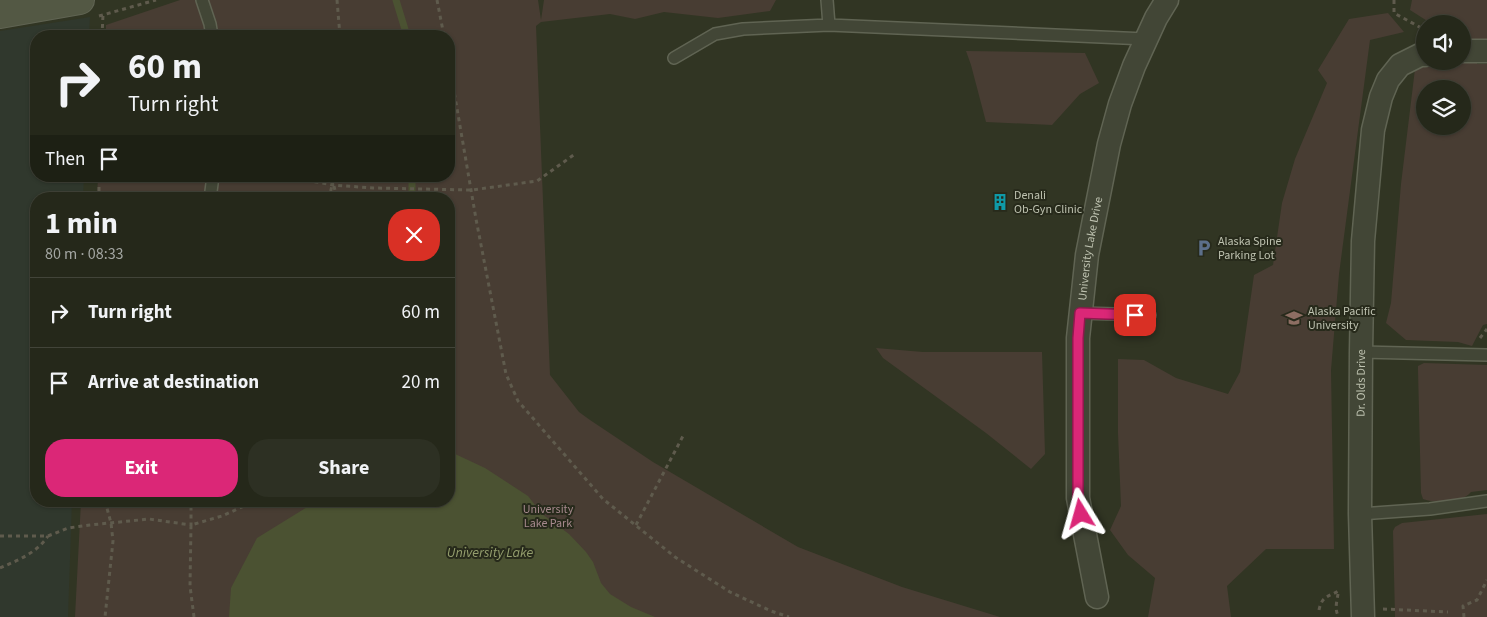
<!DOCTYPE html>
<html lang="en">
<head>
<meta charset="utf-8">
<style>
	:root { --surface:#25281a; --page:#2d3023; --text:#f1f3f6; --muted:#a3a6a2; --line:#424439; --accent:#db2777 }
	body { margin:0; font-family:"Source Sans 3",sans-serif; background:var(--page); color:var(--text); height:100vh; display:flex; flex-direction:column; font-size:19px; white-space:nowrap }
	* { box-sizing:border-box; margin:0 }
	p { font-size:16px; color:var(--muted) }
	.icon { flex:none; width:28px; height:28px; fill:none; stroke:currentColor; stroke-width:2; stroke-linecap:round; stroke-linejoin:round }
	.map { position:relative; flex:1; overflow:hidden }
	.side { position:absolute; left:30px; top:192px; width:425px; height:315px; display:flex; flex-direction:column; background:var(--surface); border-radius:20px; box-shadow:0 1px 4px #0004,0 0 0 1px var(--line) }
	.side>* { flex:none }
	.top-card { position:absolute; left:30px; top:30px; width:425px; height:152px; border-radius:20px; box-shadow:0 1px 4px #0004,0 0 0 1px var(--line); background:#25281a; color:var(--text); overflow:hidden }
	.buttons { position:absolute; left:1416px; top:15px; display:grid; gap:10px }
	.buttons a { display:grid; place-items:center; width:55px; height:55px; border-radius:50%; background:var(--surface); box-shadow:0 1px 4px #0004,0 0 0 1px var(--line); font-size:25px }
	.pin { position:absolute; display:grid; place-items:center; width:42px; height:42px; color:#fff; margin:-21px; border-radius:10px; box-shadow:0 2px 8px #0006 }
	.me { position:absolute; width:55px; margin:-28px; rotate:352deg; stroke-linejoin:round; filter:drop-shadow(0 0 4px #0008) }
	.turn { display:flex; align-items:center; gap:18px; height:105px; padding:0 15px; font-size:22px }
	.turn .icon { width:65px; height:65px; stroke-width:2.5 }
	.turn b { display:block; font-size:35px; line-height:42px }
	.then { display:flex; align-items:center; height:48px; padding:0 15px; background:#0003; gap:10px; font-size:19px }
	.round { display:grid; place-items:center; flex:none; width:52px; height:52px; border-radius:20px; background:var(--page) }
	.head { display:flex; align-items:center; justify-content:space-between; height:85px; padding:0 15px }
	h1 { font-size:30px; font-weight:700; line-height:38px }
	.cta { display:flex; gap:10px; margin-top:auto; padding:10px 15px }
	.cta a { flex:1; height:58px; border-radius:20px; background:var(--accent); color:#fff; font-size:20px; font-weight:700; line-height:58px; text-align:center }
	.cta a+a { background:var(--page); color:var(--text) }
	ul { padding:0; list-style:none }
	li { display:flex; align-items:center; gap:15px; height:70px; padding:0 15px; border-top:1px solid var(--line) }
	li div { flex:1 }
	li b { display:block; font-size:19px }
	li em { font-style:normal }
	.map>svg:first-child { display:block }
	.medical { fill:#30382d }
	.green { fill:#483d33; fill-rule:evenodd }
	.water { fill:#4b5232 }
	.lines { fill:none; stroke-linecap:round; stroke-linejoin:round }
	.stream { stroke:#4b5232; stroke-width:7 }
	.lane-casing { stroke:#606453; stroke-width:14 }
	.street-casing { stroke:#606453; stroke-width:25 }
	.secondary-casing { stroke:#606453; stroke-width:30 }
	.path { stroke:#5f5b4d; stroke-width:3; stroke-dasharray:4 4; stroke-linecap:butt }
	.lane { stroke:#424636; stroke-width:11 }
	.street { stroke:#424636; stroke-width:22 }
	.secondary { stroke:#535844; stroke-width:28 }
	.route-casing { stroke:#8e194d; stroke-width:12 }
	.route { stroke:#db2777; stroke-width:9 }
	.labels { text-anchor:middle; stroke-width:4; stroke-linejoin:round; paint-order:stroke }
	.poi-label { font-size:12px; fill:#bec2b0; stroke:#272a1b; text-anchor:start }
	.street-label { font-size:12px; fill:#bec2b0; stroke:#272a1b }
	.park-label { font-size:12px; fill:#a6898d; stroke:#272a1b }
	.water-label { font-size:14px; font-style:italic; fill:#949e6d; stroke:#272a1b }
</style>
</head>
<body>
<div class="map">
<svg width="1487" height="617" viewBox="0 0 1487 617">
	<rect width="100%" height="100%" fill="#313523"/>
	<!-- medical -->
	<path class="medical" d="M90,17l-1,19h-53v140h48l-1,23h-47v302h36l-4,116h-68v-586z"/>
	<!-- green -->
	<path class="green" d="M180,0h358l3,20 3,-20h232l-6,11 -52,7 -54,-6 -29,7 -25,-5 -69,8 -5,4 14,349 29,37 11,8 63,42 145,85 104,40 98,30h-925l6,-116h368v-302h-352l1,-23h351v-140h-343v-11z
		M1412,0h75v43h-24l-1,-19h-30l-22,-14z
		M1388,13l16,19 -34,8 -31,234 -8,96 3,179h-68l-39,37 4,31h-83l7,-39 -27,-23 -18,-25 11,-24 -3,-73v-74l26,1 32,18 52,16 12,-22 14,-97 19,-10 9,-62 13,-44 32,-76 -9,-13 31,-51z
		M966,51l119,2 14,30 -19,11 -28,31 -66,-3 -15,-57z
		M1477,60v4h10v260l-4,1 -11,21 -14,-4 -52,-2 -20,-17 5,-20 10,-119 14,-115 16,-8zM1425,89h37v37h-37z
		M876,348l47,4h119l3,102 -14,15 -45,-36 -103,-75z
		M1424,363l63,2v125l-16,2c-9,11 -34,12 -48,7l-2,-6 -3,-123v-4z
		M1487,514v103h-92l-2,-86 2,-4 7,-4z"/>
	<!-- water -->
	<path class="water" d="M449,446l4,7 32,15 43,28 14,18 27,20 17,18 7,10 8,21 9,11 21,13 24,10h-426l2,-29 26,-50 60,-37h132z"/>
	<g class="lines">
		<!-- stream -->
		<path class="stream" d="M396,0l11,36
			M412,176v23"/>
		<!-- lane casing -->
		<g class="lane-casing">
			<path id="lane" d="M202,0l8,24 2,12
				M827,0l2,25
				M674,58l41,-24 28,-5 86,-4 317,14
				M210,199l3,-23
				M1080,313l70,2
				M1361,352l126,3
				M1360,514l70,-5 57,-8"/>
		</g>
		<!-- street casing -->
		<g class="street-casing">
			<g id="street">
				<path d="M1462,51h25"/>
				<path id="s1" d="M1097,597l-19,-99v-160l9,-83 22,-111 11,-40 14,-38 22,-48 11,-18"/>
				<path id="s2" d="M1363,617l-3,-103 1,-162 2,-111 10,-111 8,-33 7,-17 12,-15 20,-10h5"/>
			</g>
		</g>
		<!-- secondary casing -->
		<g class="secondary-casing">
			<path id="secondary" d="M0,14l80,-14"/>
		</g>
		<!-- path -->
		<path class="path" d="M337,0l3,36
			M437,0l7,36
			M1394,0v13l31,17v2
			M99,16l57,-16
			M102,36l1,-21
			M449,62l27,157 30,155 12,27 85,98 72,58 55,35 41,19 18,6
			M283,176l50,9 40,3 99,2 65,-9 38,-27
			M334,186l3,13
			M99,199v-23
			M329,199l5,-23
			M1480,338l7,-9
			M105,501l6,22 2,18 -8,76
			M636,525l47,-89
			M0,536h48l20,-8 22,-3 59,-6 42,6v-24
			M0,568c18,-8 37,-15 48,-32
			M1338,594c-1,7 -4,16 1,23
			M1383,609l65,3
			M1319,610c3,-15 10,-13 21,-20
			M194,617l-4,-31 1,-61 31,-9 33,-15
			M1464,617l-1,-11 14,-6 10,-20"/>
		<!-- lane -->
		<use href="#lane" class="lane"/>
		<!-- street -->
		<use href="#street" class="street"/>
		<!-- secondary -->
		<use href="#secondary" class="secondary"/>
	</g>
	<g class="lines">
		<!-- route casing -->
		<g class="route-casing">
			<path id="route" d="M1081,514l-3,-16v-160l2,-25 55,2"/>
		</g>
		<!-- route -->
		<use href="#route" class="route"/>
	</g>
	<!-- icons -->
	<defs>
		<g id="building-bare" transform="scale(1.35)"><path d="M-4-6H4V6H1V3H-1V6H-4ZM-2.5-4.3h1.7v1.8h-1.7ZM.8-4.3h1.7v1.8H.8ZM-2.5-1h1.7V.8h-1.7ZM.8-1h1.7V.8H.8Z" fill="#0f9aa8" stroke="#272a1b" stroke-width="2.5" paint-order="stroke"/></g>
		<g id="parking-bare" transform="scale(1.35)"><path d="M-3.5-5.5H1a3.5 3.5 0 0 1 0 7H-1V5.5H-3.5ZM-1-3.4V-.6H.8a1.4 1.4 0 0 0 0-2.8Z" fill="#5c6f8a" stroke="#272a1b" stroke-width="2.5" paint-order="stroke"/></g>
		<g id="university-bare" transform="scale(1.35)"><path d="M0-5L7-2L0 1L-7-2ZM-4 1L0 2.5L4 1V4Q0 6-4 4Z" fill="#8d6e63" stroke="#272a1b" stroke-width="2.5" paint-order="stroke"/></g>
	</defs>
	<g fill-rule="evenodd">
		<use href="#building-bare" x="1000" y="202"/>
		<use href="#parking-bare" x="1204" y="248"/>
		<use href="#university-bare" x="1294" y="318"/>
	</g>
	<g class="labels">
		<!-- poi labels -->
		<g class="poi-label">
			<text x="1014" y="199">Denali<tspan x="1014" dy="14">Ob-Gyn Clinic</tspan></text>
			<text x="1218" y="245">Alaska Spine<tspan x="1218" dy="14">Parking Lot</tspan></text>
			<text x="1308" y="315">Alaska Pacific<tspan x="1308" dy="14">University</tspan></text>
		</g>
		<!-- street labels -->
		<g class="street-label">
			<text dy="4" stroke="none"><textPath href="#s1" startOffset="351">University Lake Drive</textPath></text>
			<text dy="4" stroke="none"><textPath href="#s2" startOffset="234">Dr. Olds Drive</textPath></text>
		</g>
		<!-- park labels -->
		<g class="park-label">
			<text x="548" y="513">University<tspan x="548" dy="14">Lake Park</tspan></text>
		</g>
		<!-- water labels -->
		<g class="water-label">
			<text x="490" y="557">University Lake</text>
		</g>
	</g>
</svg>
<div class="buttons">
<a><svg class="icon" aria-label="sound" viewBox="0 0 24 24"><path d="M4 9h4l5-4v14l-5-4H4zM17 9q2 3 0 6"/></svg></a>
<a><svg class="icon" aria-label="layers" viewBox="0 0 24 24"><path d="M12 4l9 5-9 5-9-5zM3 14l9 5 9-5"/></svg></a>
</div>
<div class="pin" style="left:1135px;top:315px;background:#d93025"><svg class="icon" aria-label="arrive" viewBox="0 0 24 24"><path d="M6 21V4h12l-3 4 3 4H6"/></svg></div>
<svg class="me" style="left:1081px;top:514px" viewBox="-20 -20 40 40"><path d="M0-17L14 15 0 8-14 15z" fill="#db2777" stroke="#fff" stroke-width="4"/></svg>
<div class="top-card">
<div class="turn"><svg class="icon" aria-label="right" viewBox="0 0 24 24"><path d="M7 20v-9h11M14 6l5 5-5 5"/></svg><div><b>60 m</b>Turn right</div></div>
<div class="then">Then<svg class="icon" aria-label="arrive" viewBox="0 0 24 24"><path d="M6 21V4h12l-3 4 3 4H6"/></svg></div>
</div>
<section class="side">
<div class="head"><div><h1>1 min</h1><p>80 m · 08:33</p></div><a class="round" style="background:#d93025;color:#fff"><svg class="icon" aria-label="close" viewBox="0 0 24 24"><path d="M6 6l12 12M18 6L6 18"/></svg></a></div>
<ul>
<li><svg class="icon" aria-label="right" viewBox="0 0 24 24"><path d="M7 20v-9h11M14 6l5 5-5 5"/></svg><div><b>Turn right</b></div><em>60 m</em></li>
<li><svg class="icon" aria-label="arrive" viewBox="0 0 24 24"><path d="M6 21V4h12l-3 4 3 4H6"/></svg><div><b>Arrive at destination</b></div><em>20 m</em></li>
</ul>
<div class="cta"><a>Exit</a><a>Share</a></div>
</section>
</div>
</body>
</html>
